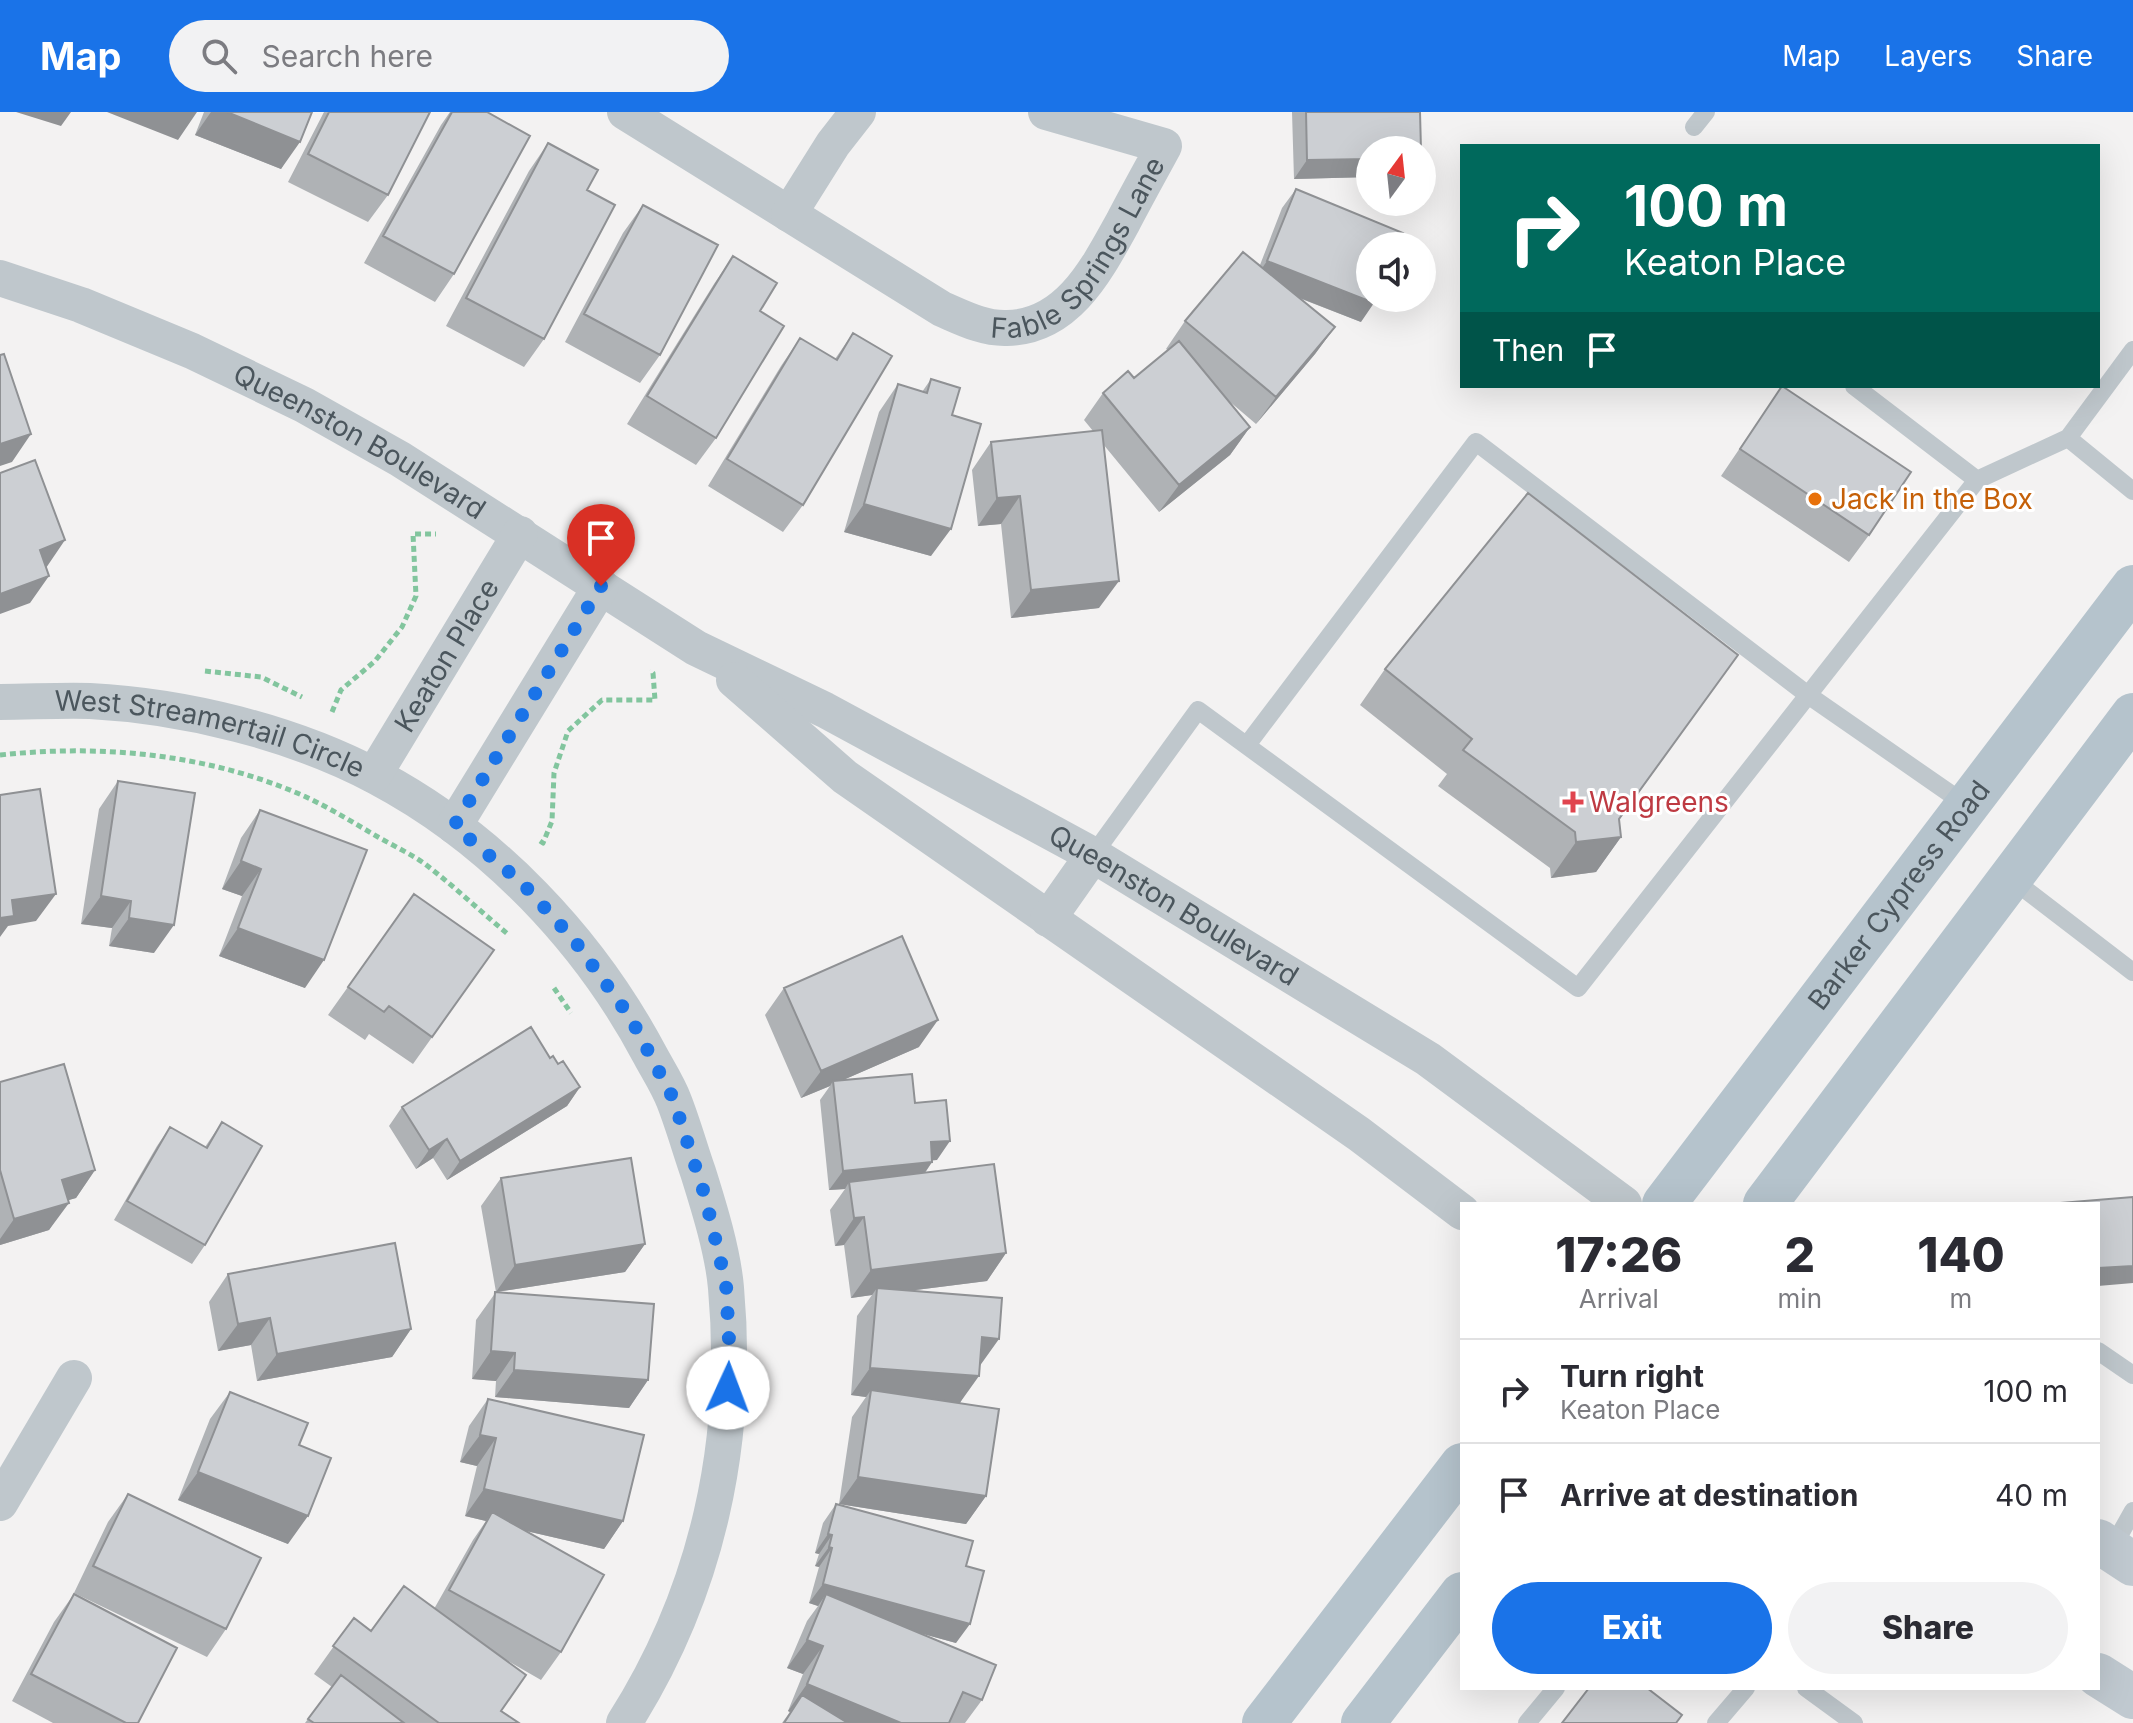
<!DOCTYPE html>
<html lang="en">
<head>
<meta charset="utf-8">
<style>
	:root { --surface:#fff; --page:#f2f2f3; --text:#2b2b33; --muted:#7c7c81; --line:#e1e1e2; --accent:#1a73e8 }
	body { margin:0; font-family:Inter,sans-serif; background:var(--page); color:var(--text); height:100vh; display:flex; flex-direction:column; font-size:30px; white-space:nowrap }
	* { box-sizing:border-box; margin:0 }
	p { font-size:26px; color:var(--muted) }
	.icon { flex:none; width:44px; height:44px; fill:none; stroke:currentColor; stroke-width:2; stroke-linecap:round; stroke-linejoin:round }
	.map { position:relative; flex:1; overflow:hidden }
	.side { position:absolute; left:1460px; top:1090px; width:640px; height:488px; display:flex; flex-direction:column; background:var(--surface); border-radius:0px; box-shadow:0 8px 32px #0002 }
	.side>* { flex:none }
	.top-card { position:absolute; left:1460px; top:32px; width:640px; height:244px; border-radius:0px; box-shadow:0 8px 32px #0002; background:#00695c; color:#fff; overflow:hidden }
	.needle { width:52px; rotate:15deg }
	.controls { position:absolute; left:1356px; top:24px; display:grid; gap:16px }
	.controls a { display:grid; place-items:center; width:80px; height:80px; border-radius:50%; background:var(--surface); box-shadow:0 8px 32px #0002; font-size:40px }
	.pin { position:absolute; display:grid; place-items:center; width:68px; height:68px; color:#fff; margin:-82px -34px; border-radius:50% 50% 50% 0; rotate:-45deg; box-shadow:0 0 8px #0007 }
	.pin .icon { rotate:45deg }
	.me { position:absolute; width:88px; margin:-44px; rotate:2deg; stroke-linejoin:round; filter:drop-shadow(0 0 6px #0008) }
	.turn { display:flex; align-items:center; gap:28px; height:168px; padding:0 32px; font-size:36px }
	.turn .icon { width:104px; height:104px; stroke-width:2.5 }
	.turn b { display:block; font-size:56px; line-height:68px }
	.then { display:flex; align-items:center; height:76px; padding:0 32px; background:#0003; gap:16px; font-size:30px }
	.eta { display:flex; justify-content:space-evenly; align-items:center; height:136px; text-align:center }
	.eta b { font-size:48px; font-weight:800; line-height:56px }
	.primary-button { display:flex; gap:16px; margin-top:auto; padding:16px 32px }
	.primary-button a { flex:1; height:92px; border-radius:48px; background:var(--accent); color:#fff; font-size:32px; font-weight:800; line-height:92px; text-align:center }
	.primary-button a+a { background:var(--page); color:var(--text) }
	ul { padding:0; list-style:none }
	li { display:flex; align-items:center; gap:24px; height:104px; padding:0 32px; border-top:2px solid var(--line) }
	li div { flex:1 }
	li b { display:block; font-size:30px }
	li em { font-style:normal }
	header { display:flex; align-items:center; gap:48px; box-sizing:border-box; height:112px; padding:0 40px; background:var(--accent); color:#fff }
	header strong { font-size:38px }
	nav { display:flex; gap:44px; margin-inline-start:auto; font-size:28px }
	.search { width:560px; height:72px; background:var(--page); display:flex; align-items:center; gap:20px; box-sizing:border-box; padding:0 28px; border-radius:44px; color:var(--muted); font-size:30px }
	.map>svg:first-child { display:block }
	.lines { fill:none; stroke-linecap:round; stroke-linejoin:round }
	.path { stroke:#82c59e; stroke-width:5; stroke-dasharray:6 4; stroke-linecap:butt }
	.lane { stroke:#bfc7cc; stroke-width:18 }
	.street { stroke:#bfc7cc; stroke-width:36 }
	.secondary { stroke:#c0c9d0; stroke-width:44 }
	.primary { stroke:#b5c3cc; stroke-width:44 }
	.wall { fill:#afb2b5 }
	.shaded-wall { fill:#8f9194 }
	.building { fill:#cccfd3; stroke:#8f9194; stroke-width:2 }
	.route { stroke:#1a73e8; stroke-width:14; stroke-dasharray:0 25.2 }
	.food-dot { fill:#e8710a; stroke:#fff; stroke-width:3 }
	.health-dot { fill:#e0444e; stroke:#fff; stroke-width:3 }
	.labels { text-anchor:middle; stroke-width:6; stroke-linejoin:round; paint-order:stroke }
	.street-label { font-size:28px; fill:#4b565d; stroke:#fff }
	.food-label { font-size:28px; fill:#c56008; stroke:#fff; text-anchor:start }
	.health-label { font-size:28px; fill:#be3a42; stroke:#fff; text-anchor:start }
</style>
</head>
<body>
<header>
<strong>Map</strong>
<div class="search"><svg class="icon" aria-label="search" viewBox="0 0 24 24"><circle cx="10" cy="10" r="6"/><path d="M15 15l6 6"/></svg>Search here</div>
<nav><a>Map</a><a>Layers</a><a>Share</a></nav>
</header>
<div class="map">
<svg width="2133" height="1611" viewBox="0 0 2133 1611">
	<rect width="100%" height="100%" fill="#f3f2f2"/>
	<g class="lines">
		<!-- path -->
		<path class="path" d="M205,559l56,6 41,20
			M332,600l9,-22 34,-29 27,-34 14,-31 -3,-62h23
			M0,643c102,-11 209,-1 304,41 26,12 50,27 74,41 16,9 33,17 47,27 29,22 56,48 84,71
			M540,729l3,2 9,-22 2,-48 14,-42 34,-31h53l-2,-27 -3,-3
			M554,876l17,25"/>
		<!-- lane -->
		<path class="lane" d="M1694,15l12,-15
			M1854,274l123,94
			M2068,326l65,-88
			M1247,633l229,-303 332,253 160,111
			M1093,743l105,-145 380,278 399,-508 91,-42 65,53
			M2009,765l124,95
			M2098,1239l35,24
			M2111,1438l22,-39
			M1806,1576l48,35
			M1527,1611l29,-35
			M1716,1611l30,-35"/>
		<!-- street -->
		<g class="street">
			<path id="s1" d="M625,0l317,197c21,9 42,20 65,19 61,-1 90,-59 116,-106 13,-25 27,-50 41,-76l-118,-34"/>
			<path d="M789,102l44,-70 25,-32"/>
			<path id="s2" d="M0,166l81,27 111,46 112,54 96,54 296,189 129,62 268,145 335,204 196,145"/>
			<path d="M734,568l111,97 514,357 103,78"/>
			<path id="s3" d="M0,590c30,0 60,-2 90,-1 95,5 202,31 287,76 115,61 212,163 273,278 8,15 18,30 24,46 9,23 16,48 24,71 11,35 25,80 28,116 14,155 -19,304 -102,435"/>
			<path id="s4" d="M374,663l146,-241"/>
			<path d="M454,714l147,-240"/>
			<path d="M1048,807l45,-64"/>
			<path d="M0,1391l74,-125"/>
		</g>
		<!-- secondary -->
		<path class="secondary" d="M2098,1429l35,23
			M2098,1563l35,22"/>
		<!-- primary -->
		<g class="primary">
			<path id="s5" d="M1664,1092l469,-617"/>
			<path d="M1765,1092l368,-489"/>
			<path d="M1264,1611l198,-258"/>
			<path d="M1363,1611l99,-129"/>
		</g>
	</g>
	<!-- wall -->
	<path class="wall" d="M204,0h108l-31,57 -86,-34z
		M324,0h106l-42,83 -20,27 -80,-40z
		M450,0h37l-33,162 -19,28 -71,-39 77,-138z
		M1292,0h99l-21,38v27l-76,2z
		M548,31l39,47 -43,149 -20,28 -78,-41 83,-155z
		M1296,77l65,133 -62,-24 36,29 -20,27 -59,70 -27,-23 21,26 -20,28 -71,57 -56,-68 -4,164 -88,10 -10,-94 -23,2 -6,-56 19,-28 102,-11 -9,-11 19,-27 31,-15 34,-28 -2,-1 19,-28 75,-56 22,-57z
		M643,93l17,150 -20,28 -75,-41 58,-109z
		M733,144l27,55 -44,127 -20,27 -69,-41 87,-140z
		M853,221l-50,172 -20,27 -75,-46 73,-120 19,-28 35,21z
		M931,267l21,36 -21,141 -87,-24 35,-120 19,-28 24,8z
		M1782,274l87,149 -20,27 -128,-86z
		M1738,543l-119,165 2,17 -25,35 -45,6 -1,-10 -112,-82 9,-12 -87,-69 25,-36z
		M118,669l36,172 -45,-7 3,-18 -31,-4 18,-115z
		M260,698l45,178 -86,-32 23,-60 -20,-7 19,-51z
		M414,782l80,56 -81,114 -44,-30 -4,6 -37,-25z
		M784,876l135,59 -76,33 72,23 22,57h-5v2l-7,11 81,80 -19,28 -79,10 71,76 -19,36 26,93 -20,28 -127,-20 13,-87 14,-20 -15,-2 6,-79 15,-21 -21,3 -7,-53 -9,1 -5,-36 15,-21 -16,1 -9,-90 10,-14 -29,12 -36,-83z
		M550,946l30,29 -13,19 -120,74 -14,-22 -17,11 -27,-43 13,-19z
		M0,970l95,88 -19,28 -8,2 -19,30 -49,15z
		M222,1010l-17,123 -13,19 -78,-44 43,-74 13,-19 35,20z
		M501,1066l144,66 -20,28 -128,20 151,88 -19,28 -134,-11 1,-16 -24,-2 4,-59 20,-28 -15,-86z
		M228,1162l183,55 -19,28 -135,24 -6,-36 -33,6 -9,-49z
		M230,1280l69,53 -11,99 -110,-44 32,-81z
		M488,1287l135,122 -19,28 -78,-18 35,121 -20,28 -38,-22 -2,53 18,12h-214l27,-36 -18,-13 40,-56 17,13 63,-22 39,-69 13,-19 -21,-5 12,-50 -17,-4 9,-36z
		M128,1382l98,135 -19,28 -133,-64 34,-71z
		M836,1392l130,62 -10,77 -36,-10 62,67 -17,23h-183l8,-11 -2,-1 15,-37 -16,-6 20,-47 11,-15 -9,-3 10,-36 -4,-1 4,-12 -4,-1 8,-30z
		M74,1482l64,129h-85l-41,-22 42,-79z"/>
	<!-- shaded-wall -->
	<path class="shaded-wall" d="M16,0h55l-10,14z
		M107,0h90l-19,28z
		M211,0h16l73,30 -19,27 -86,-34z
		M1370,47v18l-76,2 13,-19z
		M1267,149l107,42 -13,19 -107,-42z
		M1335,215l-20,27 -59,70 20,-27z
		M1250,315l-20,28 -71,57 20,-27z
		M31,322l-19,28 -12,4v-22z
		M1020,384l-19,28 -23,2 19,-28z
		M864,392l87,25 -20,27 -87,-24z
		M65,428l-19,28 -6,-18z
		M49,464l-19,27 -30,11v-20z
		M1119,469l-20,27 -88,10 20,-28z
		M1738,543l-133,184 16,-2 -25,35 -45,6 25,-36z
		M241,749l20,8 -19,27 -20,-7z
		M56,782l-20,27 -28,5 -8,11v-20l12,-17z
		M101,784l30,5 -19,27 -31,-4z
		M129,806l45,7 -20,28 -45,-7z
		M238,816l86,32 -19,28 -86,-32z
		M938,908l-19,27 -85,37 -1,-3 -3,5 -29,12 20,-27z
		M580,975l-13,19 -120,74 13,-19z
		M447,1027l-14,19 -17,11 13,-19z
		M950,1029l-13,19 -19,2 13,-20z
		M932,1050l-13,19 -70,1 -4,7 -16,1 14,-19z
		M95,1058l-19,28 -34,10 20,-28z
		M69,1091l-20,27 -49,15v-6l14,-20z
		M864,1105l-20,28 -9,1 19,-28z
		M645,1132l-20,28 -129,20 19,-27z
		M1006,1141l-19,28 -111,14 1,-7 -5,7 -21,3 20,-28z
		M2133,1154v17l-35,3v-18z
		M270,1206l-19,27 -33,6 20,-27z
		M411,1217l-19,28 -135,24 20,-27z
		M982,1225l17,2 -20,28z
		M491,1239l24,2 -19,28 -24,-2z
		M870,1256l109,8 -20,28 -88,-14 -5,7 -15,-2z
		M514,1258l134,10 -19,28 -134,-11z
		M480,1323l16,3 -19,28 -17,-4z
		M198,1360l110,44 -20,28 -110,-44z
		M858,1365l128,19 -20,28 -127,-20z
		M484,1377l139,32 -19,28 -117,-27 5,-10 -6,9 -21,-5z
		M828,1422l4,1 -13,19 -4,-1z
		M829,1435l3,1 -13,19 -4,-1z
		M823,1472l147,40 -14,19 -135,-37 5,-12 -8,12 -9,-3z
		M807,1528l16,6 -20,28 -16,-6z
		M807,1572l94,39h-85l-14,-28 -12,17 -2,-1z"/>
	<!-- building -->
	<path class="building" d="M227,0h85l-12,30z
		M329,0h101l-42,83 -80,-41z
		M452,0h35l43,24 -76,138 -71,-38z
		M1306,0h114l1,38h-51v9l-63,1z
		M548,31l50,27 -11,20 28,15 -71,134 -78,-41z
		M1296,77l107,44 -5,13h-28v52h7l-3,5 -107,-42z
		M643,93l75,40 -58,110 -76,-41z
		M1243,140l92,75 -59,70 -91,-76z
		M733,144l44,27 -17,28 24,15 -68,112 -69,-42z
		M853,221l39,23 -89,149 -76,-46 73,-121 37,22z
		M1179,229l71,86 -71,58 -76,-92 25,-22 6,7z
		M4,242l27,80 -31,10v-89z
		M931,267l29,9 -8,27 29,9 -30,105 -87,-25 34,-120 29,9z
		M1782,274l129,86 -42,63 -129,-86z
		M1102,318l17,151 -88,9 -11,-94 -23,2 -6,-56z
		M35,348l30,80 -25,10 9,26 -49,18v-121z
		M1528,381l210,162 -119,164 2,18 -45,5 -1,-10 -112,-82 9,-11 -87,-70z
		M118,669l77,12 -21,132 -45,-7 2,-17 -30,-5z
		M40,677l16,105 -44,6 2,16 -14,2v-123z
		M260,698l107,40 -43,110 -86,-32 23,-59 -20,-8z
		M414,782l80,56 -62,87 -43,-31 -5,6 -36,-25z
		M902,824l36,84 -117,51 -37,-83z
		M531,915l19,31 3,-2 5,8 5,-3 17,26 -120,74 -13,-22 -18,11 -27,-43z
		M64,952l31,106 -33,10 7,23 -55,16 -14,-49v-88z
		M912,962l3,29 31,-3 4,41 -19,1 1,20 -89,9 -10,-90z
		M222,1010l40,24 -57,99 -78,-44 43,-74 37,21z
		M631,1046l14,86 -130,21 -14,-87z
		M994,1052l12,89 -135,17 -7,-53 -10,1 -5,-36z
		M2133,1085v69l-35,2v-64h-50z
		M395,1131l16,86 -134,25 -7,-36 -32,6 -10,-50z
		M877,1176l125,10 -3,41 -17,-2 -3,39 -109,-8z
		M495,1180l159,12 -6,76 -134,-10 1,-17 -24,-2z
		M871,1278l128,19 -13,87 -128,-19z
		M230,1280l78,31 -9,22 32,13 -23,58 -110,-44z
		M488,1287l156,36 -21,86 -139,-32 12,-51 -16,-3z
		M128,1382l133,64 -35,71 -133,-63z
		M836,1392l137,37 -7,25 18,5 -14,53 -147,-40 9,-36 -3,-1 3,-12 -4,-1z
		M492,1400l112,63 -43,77 -112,-62z
		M404,1474l122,89 -25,36 18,12h-80l-106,-77 21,-28 17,13z
		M74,1482l103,54 -39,75h-12l-95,-49z
		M826,1482l170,71 -14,35 -19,-8 -14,31h-48l-94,-39 16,-38 -16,-6z
		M341,1563l63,48h-90l-6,-4z
		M1589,1576h58l35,27 -6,8h-114z
		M802,1583l46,28h-64z"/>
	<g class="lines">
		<!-- route -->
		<path class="route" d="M601,474l-147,240 68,57 52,57 56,77 43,81 32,98 21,88 4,75 -2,29"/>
	</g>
	<!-- markers -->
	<circle class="food-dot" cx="1815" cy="387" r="8"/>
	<path class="health-dot" d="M1569 678h8v8h8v8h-8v8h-8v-8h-8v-8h8z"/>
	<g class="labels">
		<!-- street labels -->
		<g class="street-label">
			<text dy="10" stroke="none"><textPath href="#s1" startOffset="552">Fable Springs Lane</textPath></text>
			<text dy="10" stroke="none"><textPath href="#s2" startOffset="396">Queenston Boulevard</textPath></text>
			<text dy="10" stroke="none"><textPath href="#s4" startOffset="140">Keaton Place</textPath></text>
			<text dy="10" stroke="none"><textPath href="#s3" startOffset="214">West Streamertail Circle</textPath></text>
			<text dy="10" stroke="none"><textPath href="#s5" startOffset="388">Barker Cypress Road</textPath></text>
			<text dy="10" stroke="none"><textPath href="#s2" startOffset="1334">Queenston Boulevard</textPath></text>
		</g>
		<!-- food labels -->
		<g class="food-label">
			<text x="1831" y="397">Jack in the Box</text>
		</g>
		<!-- health labels -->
		<g class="health-label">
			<text x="1589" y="700">Walgreens</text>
		</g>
	</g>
</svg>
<div class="controls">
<a><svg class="needle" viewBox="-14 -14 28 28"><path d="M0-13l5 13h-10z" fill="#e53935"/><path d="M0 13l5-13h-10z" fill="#7c7c81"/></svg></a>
<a><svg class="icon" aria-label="sound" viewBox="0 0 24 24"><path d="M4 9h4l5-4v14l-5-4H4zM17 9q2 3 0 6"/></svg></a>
</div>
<div class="pin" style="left:601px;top:474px;background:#d93025"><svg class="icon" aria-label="arrive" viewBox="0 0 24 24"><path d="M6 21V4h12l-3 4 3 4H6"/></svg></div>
<svg class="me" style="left:728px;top:1276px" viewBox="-20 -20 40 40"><circle r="19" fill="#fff"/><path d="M0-13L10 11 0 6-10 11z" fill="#1a73e8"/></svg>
<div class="top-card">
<div class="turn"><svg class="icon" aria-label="right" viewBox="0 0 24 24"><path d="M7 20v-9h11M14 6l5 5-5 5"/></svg><div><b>100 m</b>Keaton Place</div></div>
<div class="then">Then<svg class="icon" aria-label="arrive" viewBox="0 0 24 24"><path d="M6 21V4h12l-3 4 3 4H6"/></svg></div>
</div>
<section class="side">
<div class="eta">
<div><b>17:26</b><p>Arrival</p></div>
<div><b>2</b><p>min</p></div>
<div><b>140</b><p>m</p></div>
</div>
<ul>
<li><svg class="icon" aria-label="right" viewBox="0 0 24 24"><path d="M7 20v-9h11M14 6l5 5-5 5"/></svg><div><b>Turn right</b><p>Keaton Place</p></div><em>100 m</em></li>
<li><svg class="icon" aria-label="arrive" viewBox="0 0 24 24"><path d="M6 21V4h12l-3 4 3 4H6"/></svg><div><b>Arrive at destination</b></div><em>40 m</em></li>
</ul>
<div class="primary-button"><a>Exit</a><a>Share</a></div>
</section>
</div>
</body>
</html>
